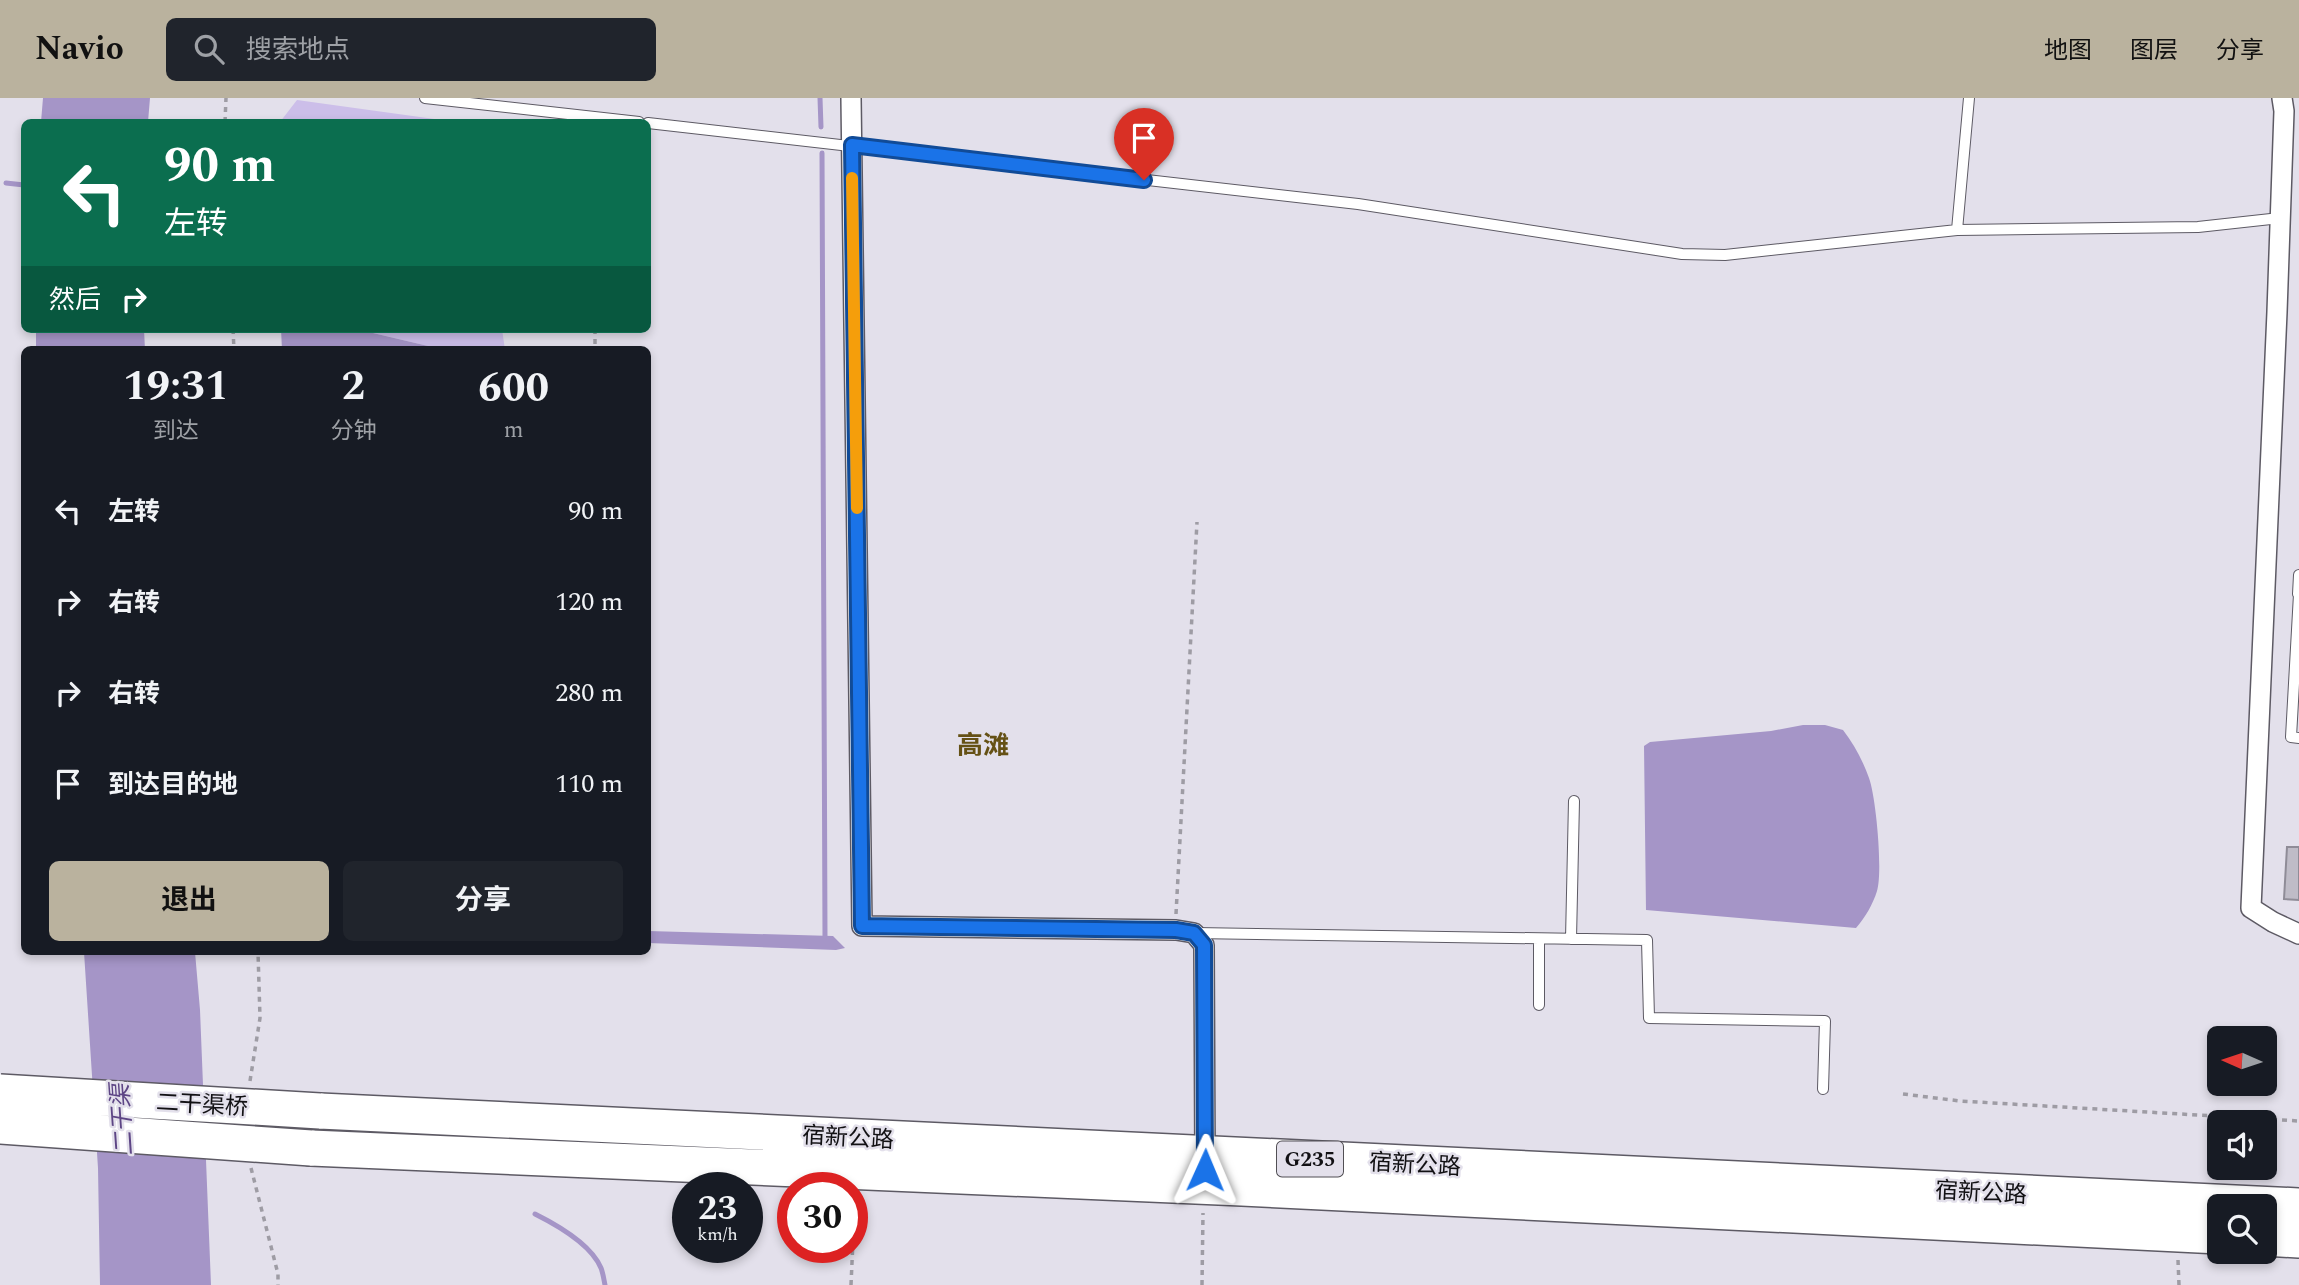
<!DOCTYPE html>
<html lang="zh">
<head>
<meta charset="utf-8">
<style>
	:root { --surface:#171b24; --page:#20242c; --text:#f1f3f6; --muted:#9ea1a6; --accent:#bab29e }
	body { margin:0; font-family:Spectral,"Noto Sans SC",serif; background:var(--page); color:var(--text); height:100vh; display:flex; flex-direction:column; font-size:26px; white-space:nowrap }
	* { box-sizing:border-box; margin:0 }
	p { font-size:23px; color:var(--muted) }
	.icon { flex:none; width:38px; height:38px; fill:none; stroke:currentColor; stroke-width:2; stroke-linecap:round; stroke-linejoin:round }
	.map { position:relative; flex:1; overflow:hidden }
	.sheet { position:absolute; left:21px; top:248px; width:630px; height:609px; display:flex; flex-direction:column; background:var(--surface); border-radius:10px; box-shadow:0 4px 10px #0003 }
	.sheet>* { flex:none }
	.hud { position:absolute; left:21px; top:21px; width:630px; height:214px; border-radius:10px; box-shadow:0 4px 10px #0003; background:#0b6e4f; color:#fff; overflow:hidden }
	.needle { width:46px; rotate:273deg }
	.controls { position:absolute; left:2207px; top:928px; display:grid; gap:14px }
	.controls a { display:grid; place-items:center; width:70px; height:70px; border-radius:10px; background:var(--surface); box-shadow:0 4px 10px #0003; font-size:35px }
	.speed { position:absolute; left:672px; top:1074px; display:flex; gap:14px; font-size:35px; font-weight:700; text-align:center }
	.speed>* { display:grid; place-content:center; width:91px; height:91px; border-radius:50%; background:var(--surface); box-shadow:0 4px 10px #0003; line-height:1 }
	.speed small { font-size:18px; font-weight:400 }
	.speed .limit { border:10px solid #d22; background:#fff; color:#111 }
	.pin { position:absolute; display:grid; place-items:center; width:60px; height:60px; color:#fff; margin:-72px -30px; border-radius:50% 50% 50% 0; rotate:-45deg; box-shadow:0 0 7px #0007 }
	.pin .icon { rotate:45deg }
	.me { position:absolute; width:77px; margin:-38px; rotate:1deg; stroke-linejoin:round; filter:drop-shadow(0 0 5px #0008) }
	.turn { display:flex; align-items:center; gap:24px; height:147px; padding:0 28px; font-size:32px }
	.turn .icon { width:91px; height:91px; stroke-width:2.5 }
	.turn b { display:block; font-size:49px; line-height:60px }
	.then { display:flex; align-items:center; height:66px; padding:0 28px; background:#0003; gap:14px; font-size:26px }
	.eta { display:flex; justify-content:space-evenly; align-items:center; height:119px; text-align:center }
	.eta b { font-size:42px; font-weight:700; line-height:49px }
	.action { display:flex; gap:14px; margin-top:auto; padding:14px 28px }
	.action a { flex:1; height:80px; border-radius:10px; background:var(--accent); color:#111; font-size:28px; font-weight:700; line-height:80px; text-align:center }
	.action a+a { background:var(--page); color:var(--text) }
	ul { padding:0; list-style:none }
	li { display:flex; align-items:center; gap:21px; height:91px; padding:0 28px }
	li div { flex:1 }
	li b { display:block; font-size:26px }
	li em { font-style:normal }
	header { display:flex; align-items:center; gap:42px; box-sizing:border-box; height:98px; padding:0 35px; background:var(--accent); color:#111 }
	header strong { font-size:33px }
	nav { display:flex; gap:38px; margin-inline-start:auto; font-size:24px }
	.search { width:490px; height:63px; background:var(--page); display:flex; align-items:center; gap:18px; box-sizing:border-box; padding:0 24px; border-radius:10px; color:var(--muted); font-size:26px }
	.map>svg:first-child { display:block }
	.green { fill:#ccbee9 }
	.water { fill:#a595c7 }
	.lines { fill:none; stroke-linecap:round; stroke-linejoin:round }
	.stream { stroke:#a595c7; stroke-width:5 }
	.building { fill:#bfbcc7; stroke:#8f8c97; stroke-width:2 }
	.lane-casing { stroke:#5d5a64; stroke-width:12 }
	.street-casing { stroke:#5d5a64; stroke-width:22 }
	.highway-casing { stroke:#5d5a64; stroke-width:38 }
	.path { stroke:#9e9ca4; stroke-width:3.5; stroke-dasharray:5 5; stroke-linecap:butt }
	.lane { stroke:#fff; stroke-width:10 }
	.street { stroke:#fff; stroke-width:19 }
	.highway { stroke:#fff; stroke-width:35 }
	.highway-bridge-casing { stroke:#5d5a64; stroke-width:38; stroke-linecap:butt }
	.highway-bridge { stroke:#fff; stroke-width:35 }
	.route-casing { stroke:#114b97; stroke-width:18 }
	.route { stroke:#1a73e8; stroke-width:12 }
	.slow { stroke:#f59e0b; stroke-width:12 }
	.labels { text-anchor:middle; stroke-width:5; stroke-linejoin:round; paint-order:stroke }
	.shield { fill:#e3e0eb; stroke:#514f54; stroke-width:2 }
	.shield-label { font-size:21px; font-weight:bold; fill:#121114 }
	.street-label { font-size:23px; fill:#121114; stroke:#e3e0eb }
	.water-label { font-size:24px; font-style:italic; fill:#5d4585; stroke:#e3e0eb }
	.quarter-label { font-size:26px; font-weight:bold; fill:#655115; stroke:#e3e0eb }
</style>
</head>
<body>
<header>
<strong>Navio</strong>
<div class="search"><svg class="icon" aria-label="search" viewBox="0 0 24 24"><circle cx="10" cy="10" r="6"/><path d="M15 15l6 6"/></svg>搜索地点</div>
<nav><a>地图</a><a>图层</a><a>分享</a></nav>
</header>
<div class="map">
<svg width="2299" height="1187" viewBox="0 0 2299 1187">
	<rect width="100%" height="100%" fill="#e3e0eb"/>
	<!-- green -->
	<path class="green" d="M297,2l159,22h-176z
		M356,231h146l3,21h-60z"/>
	<!-- water -->
	<path class="water" d="M43,0h107l-2,24h-107z
		M36,231h108l1,21h-109z
		M281,231h75l89,21h-163z
		M1803,627h22l18,5c11,14 20,31 26,48 7,19 14,94 8,113 -4,13 -12,27 -21,37l-210,-18 -2,-164 6,-4 121,-11z
		M648,833l185,5 12,12 -9,2 -188,-7z
		M84,854h111l5,58 11,275h-111l-2,-117z"/>
	<g class="lines">
		<!-- stream -->
		<path class="stream" d="M820,0l1,29
			M822,55l3,783
			M6,85l18,2
			M535,1116c22,11 56,30 66,54 2,5 3,12 4,17"/>
	</g>
	<!-- building -->
	<path class="building" d="M2287,749h12v53l-15,-1z"/>
	<g class="lines">
		<!-- lane casing -->
		<g class="lane-casing">
			<path id="lane" d="M425,0l214,24
				M648,25l710,81 324,50 43,1 232,-25 241,-3 82,-9
				M1957,132l12,-132
				M2298,496l1,-19
				M2299,496l-8,143 8,1
				M1195,835l452,7 2,78 176,3 -2,68
				M1571,841l3,-138
				M1539,907v-66"/>
		</g>
		<!-- street casing -->
		<g class="street-casing">
			<path id="street" d="M851,0l11,828 314,4 18,3 10,12 1,216
				M2282,0l2,13 -7,201 -26,596 22,14 26,12"/>
		</g>
		<!-- highway casing -->
		<g class="highway-casing">
			<path id="highway" d="M320,1013l1979,95
				M311,1050l931,40 977,48
				M2264,1140l35,2"/>
		</g>
		<!-- path -->
		<path class="path" d="M225,24l1,-24
			M233,231l1,21
			M595,231v21
			M1176,816l21,-392
			M250,983l10,-63 -2,-66
			M1903,996l57,7 339,20
			M251,1070l27,106v11
			M2178,1162l1,25
			M851,1187l4,-89
			M1202,1187l1,-72"/>
		<!-- lane -->
		<use href="#lane" class="lane"/>
		<!-- street -->
		<use href="#street" class="street"/>
		<!-- highway -->
		<use href="#highway" class="highway"/>
		<!-- highway-bridge casing -->
		<g class="highway-bridge-casing">
			<path id="highway-bridge" d="M0,994l320,19
				M0,1028l311,22"/>
		</g>
		<!-- highway-bridge -->
		<use href="#highway-bridge" class="highway-bridge"/>
	</g>
	<g class="lines">
		<!-- route casing -->
		<g class="route-casing">
			<path id="route" d="M1144,82l-292,-35 10,781 314,4 18,3 10,12 1,225"/>
		</g>
		<!-- route -->
		<use href="#route" class="route"/>
		<!-- slow -->
		<path class="slow" d="M852,80l5,330"/>
	</g>
	<g class="labels">
		<!-- shield labels -->
		<rect class="shield" x="1277" y="1043.5" width="66" height="35" rx="5"/>
		<g class="shield-label">
			<text x="1310" y="1068">G235</text>
		</g>
		<!-- street labels -->
		<g class="street-label">
			<text transform="translate(202 1006) rotate(3)" y="8">二干渠桥</text>
			<text transform="translate(848 1039) rotate(3)" y="8">宿新公路</text>
			<text transform="translate(1415 1066) rotate(3)" y="8">宿新公路</text>
			<text transform="translate(1981 1094) rotate(3)" y="8">宿新公路</text>
		</g>
		<!-- water labels -->
		<g class="water-label">
			<text transform="translate(122 1022) rotate(-94)" y="8">二干渠</text>
		</g>
		<!-- quarter labels -->
		<g class="quarter-label">
			<text x="983" y="656">高滩</text>
		</g>
	</g>
</svg>
<div class="controls">
<a><svg class="needle" viewBox="-14 -14 28 28"><path d="M0-13l5 13h-10z" fill="#e53935"/><path d="M0 13l5-13h-10z" fill="#9ea1a6"/></svg></a>
<a><svg class="icon" aria-label="sound" viewBox="0 0 24 24"><path d="M4 9h4l5-4v14l-5-4H4zM17 9q2 3 0 6"/></svg></a>
<a><svg class="icon" aria-label="search" viewBox="0 0 24 24"><circle cx="10" cy="10" r="6"/><path d="M15 15l6 6"/></svg></a>
</div>
<div class="speed"><div>23<small>km/h</small></div><div class="limit">30</div></div>
<div class="pin" style="left:1144px;top:82px;background:#d93025"><svg class="icon" aria-label="arrive" viewBox="0 0 24 24"><path d="M6 21V4h12l-3 4 3 4H6"/></svg></div>
<svg class="me" style="left:1205px;top:1072px" viewBox="-20 -20 40 40"><path d="M0-17L14 15 0 8-14 15z" fill="#1a73e8" stroke="#fff" stroke-width="4"/></svg>
<div class="hud">
<div class="turn"><svg class="icon" aria-label="left" viewBox="0 0 24 24"><path d="M17 20v-9H6M10 6l-5 5 5 5"/></svg><div><b>90 m</b>左转</div></div>
<div class="then">然后<svg class="icon" aria-label="right" viewBox="0 0 24 24"><path d="M7 20v-9h11M14 6l5 5-5 5"/></svg></div>
</div>
<section class="sheet">
<div class="eta">
<div><b>19:31</b><p>到达</p></div>
<div><b>2</b><p>分钟</p></div>
<div><b>600</b><p>m</p></div>
</div>
<ul>
<li><svg class="icon" aria-label="left" viewBox="0 0 24 24"><path d="M17 20v-9H6M10 6l-5 5 5 5"/></svg><div><b>左转</b></div><em>90 m</em></li>
<li><svg class="icon" aria-label="right" viewBox="0 0 24 24"><path d="M7 20v-9h11M14 6l5 5-5 5"/></svg><div><b>右转</b></div><em>120 m</em></li>
<li><svg class="icon" aria-label="right" viewBox="0 0 24 24"><path d="M7 20v-9h11M14 6l5 5-5 5"/></svg><div><b>右转</b></div><em>280 m</em></li>
<li><svg class="icon" aria-label="arrive" viewBox="0 0 24 24"><path d="M6 21V4h12l-3 4 3 4H6"/></svg><div><b>到达目的地</b></div><em>110 m</em></li>
</ul>
<div class="action"><a>退出</a><a>分享</a></div>
</section>
</div>
</body>
</html>
